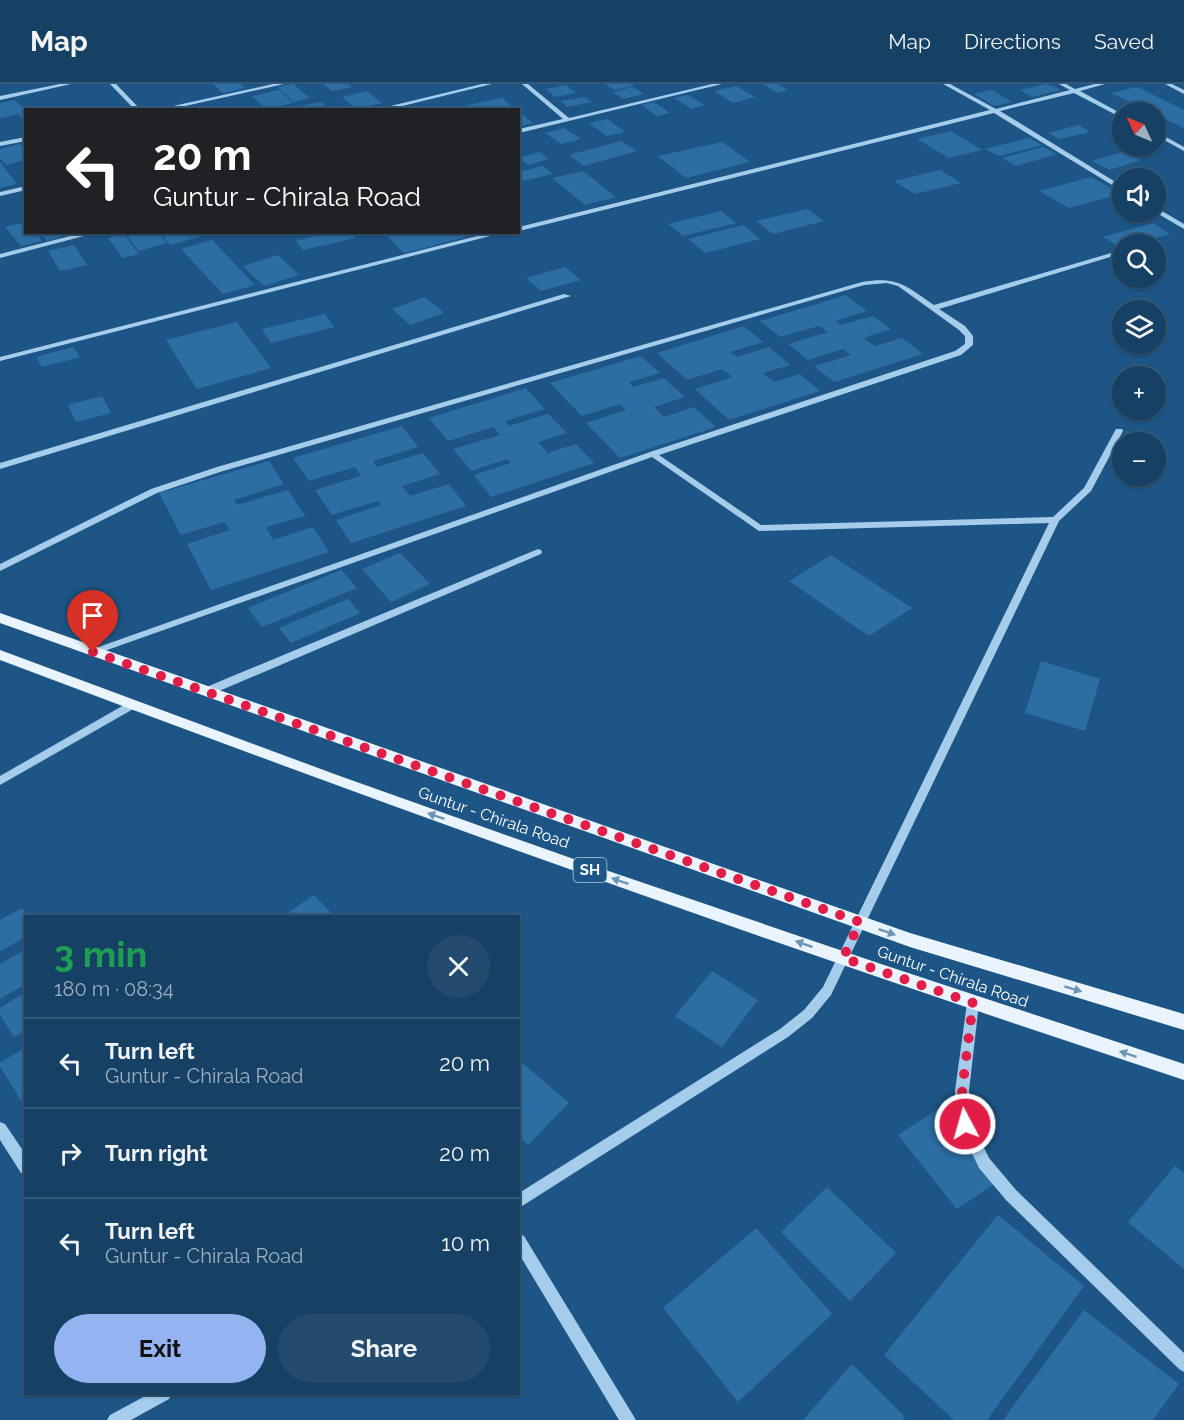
<!DOCTYPE html>
<html lang="en">
<head>
<meta charset="utf-8">
<style>
	:root { --surface:#164064; --page:#234b6d; --text:#f1f3f6; --muted:#9eafbf; --line:#355978; --accent:#95b2f1 }
	body { margin:0; font-family:Raleway,sans-serif; background:var(--page); color:var(--text); height:100vh; display:flex; flex-direction:column; font-size:22px; white-space:nowrap }
	* { box-sizing:border-box; margin:0 }
	p { font-size:20px; color:var(--muted) }
	.icon { flex:none; width:33px; height:33px; fill:none; stroke:currentColor; stroke-width:2; stroke-linecap:round; stroke-linejoin:round }
	.map { position:relative; flex:1; overflow:hidden }
	.panel { position:absolute; left:24px; top:831px; width:496px; height:480px; display:flex; flex-direction:column; background:var(--surface); border-radius:0px; box-shadow:0 2px 4px #0004,0 0 0 2px var(--line) }
	.panel>* { flex:none }
	.hud { position:absolute; left:24px; top:24px; width:496px; height:126px; border-radius:0px; box-shadow:0 2px 4px #0004,0 0 0 2px var(--line); background:#202124; color:#fff; overflow:hidden }
	.needle { width:39px; rotate:314deg }
	.buttons { position:absolute; left:1112px; top:18px; display:grid; gap:12px }
	.buttons a { display:grid; place-items:center; width:54px; height:54px; border-radius:50%; background:var(--surface); box-shadow:0 2px 4px #0004,0 0 0 2px var(--line); font-size:30px }
	.pin { position:absolute; display:grid; place-items:center; width:51px; height:51px; color:#fff; margin:-62px -26px; border-radius:50% 50% 50% 0; rotate:-45deg; box-shadow:0 0 6px #0007 }
	.pin .icon { rotate:45deg }
	.me { position:absolute; width:66px; margin:-33px; rotate:354deg; stroke-linejoin:round; filter:drop-shadow(0 0 4px #0008) }
	.turn { display:flex; align-items:center; gap:21px; height:126px; padding:0 30px; font-size:27px }
	.turn .icon { width:78px; height:78px; stroke-width:2.5 }
	.turn b { display:block; font-size:42px; line-height:51px }
	.round { display:grid; place-items:center; flex:none; width:63px; height:63px; border-radius:32px; background:var(--page) }
	.overview { display:flex; align-items:center; justify-content:space-between; height:102px; padding:0 30px }
	h1 { font-size:36px; font-weight:700; line-height:45px; color:#1e9e55 }
	.primary-button { display:flex; gap:12px; margin-top:auto; padding:12px 30px }
	.primary-button a { flex:1; height:69px; border-radius:36px; background:var(--accent); color:#111; font-size:24px; font-weight:700; line-height:69px; text-align:center }
	.primary-button a+a { background:var(--page); color:var(--text) }
	ul { padding:0; list-style:none }
	li { display:flex; align-items:center; gap:18px; height:90px; padding:0 30px; border-top:2px solid var(--line) }
	li div { flex:1 }
	li b { display:block; font-size:22px }
	li em { font-style:normal }
	header { display:flex; align-items:center; gap:36px; box-sizing:border-box; height:84px; padding:0 30px; background:var(--surface); border-bottom:2px solid var(--line) }
	header strong { font-size:28px }
	nav { display:flex; gap:33px; margin-inline-start:auto; font-size:21px }
	.map>svg:first-child { display:block }
	.building { fill:#2c6ea4 }
	.lines { fill:none; stroke-linecap:round; stroke-linejoin:round }
	.minor { fill:#a5cceb; fill-rule:evenodd }
	.major { fill:#e9f4fe; fill-rule:evenodd }
	.oneway { fill:#6f95b6 }
	.route { stroke:#e11d48; stroke-width:10; stroke-dasharray:0 18 }
	.labels { text-anchor:middle; stroke-width:6; stroke-linejoin:round; paint-order:stroke }
	.shield { fill:#1d5686; stroke:#bbccdb; stroke-width:1.5 }
	.shield-label { font-size:15px; font-weight:bold; fill:#fff }
	.street-label { font-size:16px; fill:#fff; stroke:#1d5686 }
</style>
</head>
<body>
<header>
<strong>Map</strong>
<nav><a>Map</a><a>Directions</a><a>Saved</a></nav>
</header>
<div class="map">
<svg width="1184" height="1336" viewBox="0 0 1184 1336">
	<rect width="100%" height="100%" fill="#1d5686"/>
	<!-- building -->
	<path class="building" d="M213,0h28l4,4 -22,5z
		M293,0l17,14 -16,4 -17,-15z
		M323,0h25l4,3 -20,4z
		M605,0h26l3,2 -20,4z
		M763,0h14l11,6 -10,3z
		M1047,0l14,6 -29,7 -12,-7z
		M566,1l10,8 -21,4 -9,-8z
		M736,2l19,11 -22,6 -19,-12z
		M633,3l11,7 -21,5 -10,-7z
		M1137,3l47,23v18l-73,-35z
		M279,6l14,13 -27,6 -14,-13z
		M992,6l20,12 -18,4 -20,-12z
		M367,7l15,12 -26,6 -14,-12z
		M688,11l17,10 -13,4 -18,-11z
		M585,13l7,5 -25,5 -6,-6z
		M502,14l14,12 -61,-2z
		M15,16l11,11v12l-8,-9 -18,4v-15z
		M322,18l8,8h-27l-3,-4z
		M654,18l16,11 -13,3 -16,-11z
		M519,28l14,11 -14,3z
		M607,35l18,13 -18,4 -18,-13z
		M1079,41l11,7 -31,7 -11,-6z
		M564,44l17,11 -20,5 -16,-11z
		M951,47l31,19 -33,8 -32,-19z
		M1029,54l13,7 -43,11 -14,-7z
		M621,57l16,10 -53,15 -15,-11z
		M722,58l28,20 -64,16 -28,-22z
		M20,60l6,7v9l-20,5 -6,-7v-9z
		M1043,63l14,7 -41,12 -14,-8z
		M539,68l10,7 -21,6 -9,-7z
		M1122,68l18,8 -30,10 -18,-9z
		M0,78l17,22 -17,4z
		M543,82l10,8 -34,8v-10z
		M940,86l21,13 -46,11 -21,-13z
		M583,87l33,26 -31,8 -33,-27z
		M1091,93l30,17 -52,14 -30,-17z
		M807,125l17,12 -51,13 -17,-13z
		M721,127l15,12 -53,13 -15,-12z
		M26,138v10h9l7,9 -21,5 -16,-19z
		M1153,139l17,11 -39,10h-9l-2,3 -17,-10z
		M743,141l17,14 -55,14 -17,-14z
		M40,148h35v1l-28,8z
		M124,148h34l9,11 -28,8z
		M160,148h25l6,7 -21,6z
		M187,148h26v1l-21,6z
		M331,148h20l4,6 -52,12 -7,-9z
		M383,148h78l5,5 -62,16z
		M124,150l15,20 -16,4 -15,-20z
		M212,156l43,45 -32,9 -42,-45z
		M74,161l13,20 -27,6 -12,-20z
		M278,171l21,20 -35,11 -21,-20z
		M565,183l16,13 -40,11 -15,-13z
		M846,211l21,16 -32,10 6,4 32,-9 18,13 -27,9 11,8 27,-8 21,16 -89,28 -20,-16 37,-11 -8,-6 -35,11 -20,-16 40,-12 -9,-6 -39,11 -20,-16z
		M425,213l19,16 -34,12 -18,-16z
		M325,230l9,13 -63,16 -9,-14z
		M237,238l34,46 -74,21 -31,-49z
		M744,242l19,16 -33,10 7,5 32,-10 21,18 -27,8 11,9 26,-8 20,17 -91,29 -34,-31 37,-12 -10,-8 -35,11 -30,-27z
		M73,263l7,10 -38,10 -6,-10z
		M641,272l19,17 -31,9 4,5 31,-9 21,19 -31,10 10,10 30,-10 22,20 -96,31 -34,-35 40,-13 -6,-6 -38,12 -32,-33z
		M526,304l19,21 -40,12 4,5 39,-12 19,19 -29,9 10,11 28,-9 18,19 -103,34 -17,-22 37,-12 -4,-4 -36,12 -18,-22 47,-14 -7,-8 -45,14 -19,-23z
		M102,312l9,17 -35,9 -8,-17z
		M402,342l16,21 -45,14 4,6 46,-14 17,21 -38,12 8,10 39,-12 17,22 -115,37 -15,-23 45,-15 -3,-4 -46,14 -17,-25 46,-14 -6,-9 -46,14 -16,-23z
		M269,377l15,23 -50,16 3,5 51,-15 17,26 -39,11 7,13 40,-13 16,25 -118,38 -24,-46 43,-14 -6,-8 -43,13 -22,-42z
		M400,469l30,31 -39,18 -29,-33z
		M831,471l81,53 -43,28 -80,-55z
		M341,486l16,18 -95,39 -14,-19z
		M348,515l12,14 -69,30 -12,-15z
		M1041,577l59,18 -15,52 -60,-18z
		M314,811l20,21h-41l-4,-4z
		M22,824l6,8h-2v21l-26,14v-31z
		M26,865v35l-26,15v-35z
		M712,887l46,29 -36,47 -47,-31z
		M26,908v38l-12,7 -14,-22v-7z
		M26,963v50l-5,3 -21,-33v-4z
		M519,976l50,43 -41,42 -9,-8z
		M938,1025l61,72 -42,28 -59,-74z
		M1175,1082l9,7v96l-56,-47z
		M827,1103l69,66 -46,48 -69,-69z
		M998,1131l86,71 -97,134h-33l-70,-65z
		M756,1144l76,86 -94,88 -75,-94z
		M1084,1226l95,74 -26,36h-150z
		M852,1280l53,53 -3,3h-99z"/>
	<g class="lines">
		<!-- minor -->
		<path class="minor" d="M60,0h11l-71,16v-4z
			M110,0h6l25,26h-6z
			M273,0h11l-117,26h-12z
			M482,0h10l-106,26h-12z
			M522,0h6l41,34 143,-34h10l-203,49v-4l44,-10z
			M943,0h7l46,25 74,-19 -11,-6h7l9,5 20,-5h10l-25,7 42,23v4l-48,-25 -74,18 122,75v5l-128,-78 -475,118v-4l471,-117z
			M1165,0h7l12,6v4z
			M1155,47l29,16v4l-29,-16z
			M26,53v4l-26,5v-4z
			M26,102v4l-26,6v-4z
			M1155,123l29,17v5l-29,-17z
			M86,148h13l-99,26v-4z
			M493,148h13l-506,129v-4z
			M1118,167l3,2 -1,1 -181,55 26,17 8,10v9l-12,10 -302,100 102,70 292,-8 31,-29 32,-59h6l1,2 -32,60 -32,30 -228,474 -19,23 -24,19 -269,171v-15l261,-164 24,-19 19,-23 226,-464 -290,8 -107,-74 -556,197 -3,1 -5,-3 2,-2 560,-198 305,-101 10,-7v-8l-6,-6 -61,-44 -11,-3 -23,2 -641,186 -66,22 -157,78v-7l151,-75 66,-22 645,-185c36,-6 44,4 72,23z
			M564,210l7,2 -571,173v-6z
			M538,465l3,1 1,2 -1,2 -329,140 -4,1 -5,-4 1,-3z
			M131,617l4,1 1,3 -1,3 -135,77v-9z
			M973,914l4,1 2,4 -10,88 3,32 17,35 27,32 168,163v19l-5,-3 -173,-169 -27,-32 -21,-44 -3,-33 12,-88 2,-4z
			M0,1038l5,2 21,31v19l-5,-1 -21,-33z
			M519,1150l5,2 112,184h-17l-100,-166z
			M149,1310h23l-3,5 -38,21h-24l3,-5z"/>
		<!-- major -->
		<path class="major" d="M0,529l910,320 274,81v16l-274,-83 -910,-324z
			M0,566l337,125 248,88 296,101 303,100v16c-398,-131 -792,-272 -1184,-420z"/>
	</g>
	<!-- one-way arrows -->
	<defs><path id="oneway-solid" d="M-6-.8H1V-3.2L6.5 0L1 3.2V.8H-6Z" transform="scale(1.5)"/></defs>
	<g class="oneway">
		<use href="#oneway-solid" transform="translate(436 732) rotate(-161)"/>
		<use href="#oneway-solid" transform="translate(620 797) rotate(-161)"/>
		<use href="#oneway-solid" transform="translate(887 848) rotate(19)"/>
		<use href="#oneway-solid" transform="translate(804 860) rotate(-161)"/>
		<use href="#oneway-solid" transform="translate(1073 905) rotate(17)"/>
		<use href="#oneway-solid" transform="translate(1128 970) rotate(-162)"/>
	</g>
	<g class="lines">
		<!-- route -->
		<path class="route" d="M93,568l767,270 -17,36 130,45 -11,88 3,33"/>
	</g>
	<g class="labels">
		<!-- shield labels -->
		<rect class="shield" x="573.5" y="774" width="33" height="24" rx="4.5"/>
		<g class="shield-label">
			<text x="590" y="791">SH</text>
		</g>
		<!-- street labels -->
		<g class="street-label">
			<text transform="translate(494 733) rotate(19)" y="6">Guntur - Chirala Road</text>
			<text transform="translate(953 892) rotate(19)" y="6">Guntur - Chirala Road</text>
		</g>
	</g>
</svg>
<div class="buttons">
<a><svg class="needle" viewBox="-14 -14 28 28"><path d="M0-13l5 13h-10z" fill="#e53935"/><path d="M0 13l5-13h-10z" fill="#9eafbf"/></svg></a>
<a><svg class="icon" aria-label="sound" viewBox="0 0 24 24"><path d="M4 9h4l5-4v14l-5-4H4zM17 9q2 3 0 6"/></svg></a>
<a><svg class="icon" aria-label="search" viewBox="0 0 24 24"><circle cx="10" cy="10" r="6"/><path d="M15 15l6 6"/></svg></a>
<a><svg class="icon" aria-label="layers" viewBox="0 0 24 24"><path d="M12 4l9 5-9 5-9-5zM3 14l9 5 9-5"/></svg></a>
<a>+</a>
<a>−</a>
</div>
<div class="pin" style="left:93px;top:568px;background:#d93025"><svg class="icon" aria-label="arrive" viewBox="0 0 24 24"><path d="M6 21V4h12l-3 4 3 4H6"/></svg></div>
<svg class="me" style="left:965px;top:1040px" viewBox="-20 -20 40 40"><circle r="17" fill="#e11d48" stroke="#fff" stroke-width="3"/><path d="M0-11L8 9 0 5-8 9z" fill="#fff"/></svg>
<div class="hud">
<div class="turn"><svg class="icon" aria-label="left" viewBox="0 0 24 24"><path d="M17 20v-9H6M10 6l-5 5 5 5"/></svg><div><b>20 m</b>Guntur - Chirala Road</div></div>
</div>
<section class="panel">
<div class="overview"><div><h1>3 min</h1><p>180 m · 08:34</p></div><a class="round"><svg class="icon" aria-label="close" viewBox="0 0 24 24"><path d="M6 6l12 12M18 6L6 18"/></svg></a></div>
<ul>
<li><svg class="icon" aria-label="left" viewBox="0 0 24 24"><path d="M17 20v-9H6M10 6l-5 5 5 5"/></svg><div><b>Turn left</b><p>Guntur - Chirala Road</p></div><em>20 m</em></li>
<li><svg class="icon" aria-label="right" viewBox="0 0 24 24"><path d="M7 20v-9h11M14 6l5 5-5 5"/></svg><div><b>Turn right</b></div><em>20 m</em></li>
<li><svg class="icon" aria-label="left" viewBox="0 0 24 24"><path d="M17 20v-9H6M10 6l-5 5 5 5"/></svg><div><b>Turn left</b><p>Guntur - Chirala Road</p></div><em>10 m</em></li>
</ul>
<div class="primary-button"><a>Exit</a><a>Share</a></div>
</section>
</div>
</body>
</html>
